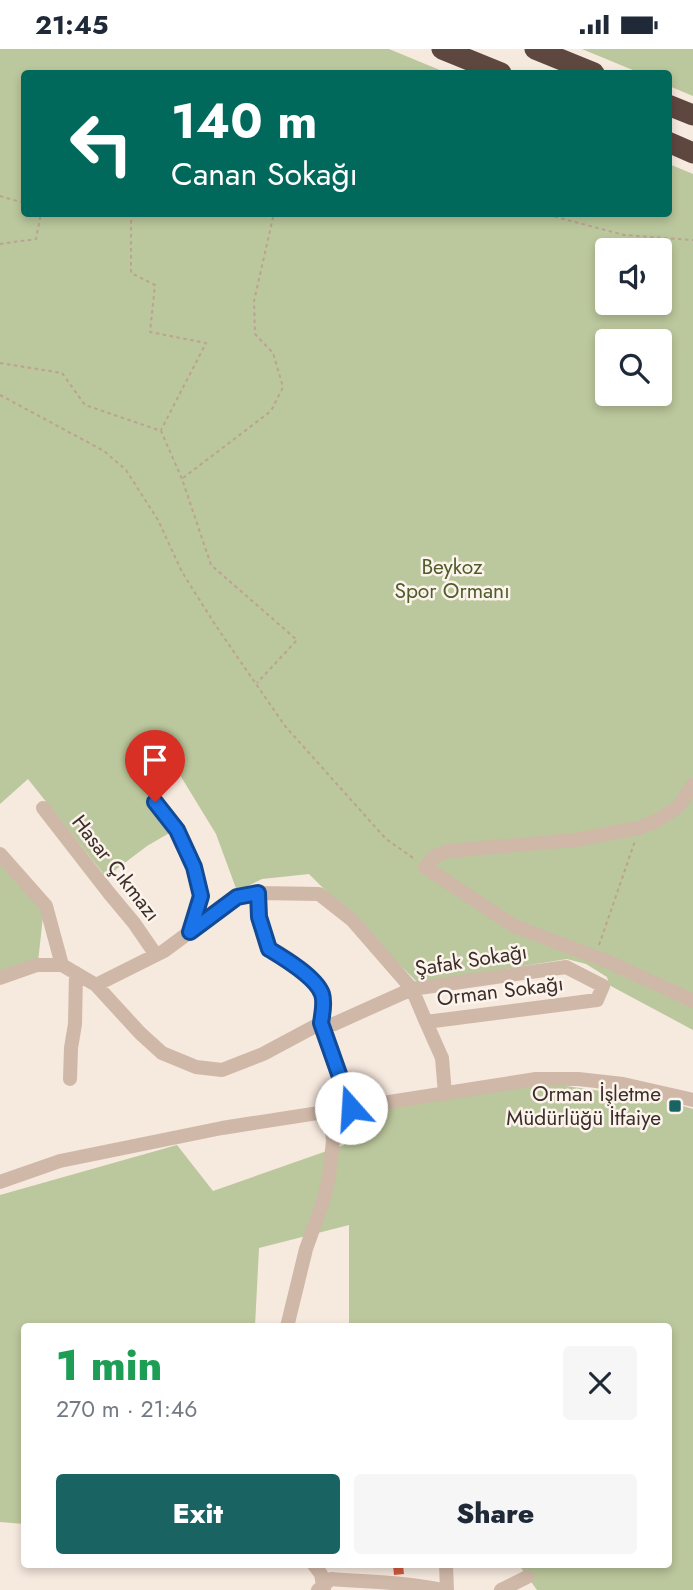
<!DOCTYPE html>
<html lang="en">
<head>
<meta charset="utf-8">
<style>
	:root { --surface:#fff; --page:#f6f6f7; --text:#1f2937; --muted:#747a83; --accent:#196363 }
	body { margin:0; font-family:Jost,sans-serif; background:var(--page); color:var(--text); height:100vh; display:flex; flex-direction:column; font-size:26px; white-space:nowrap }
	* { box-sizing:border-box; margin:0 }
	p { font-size:23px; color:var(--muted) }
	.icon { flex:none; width:38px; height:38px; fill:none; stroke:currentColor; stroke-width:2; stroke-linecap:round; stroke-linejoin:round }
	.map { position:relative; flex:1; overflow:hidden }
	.drawer { position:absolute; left:21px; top:1274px; width:651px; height:245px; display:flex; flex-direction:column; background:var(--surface); border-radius:7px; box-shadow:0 4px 10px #0003 }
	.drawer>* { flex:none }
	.hud { position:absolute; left:21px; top:21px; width:651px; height:147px; border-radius:7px; box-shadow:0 4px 10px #0003; background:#00695c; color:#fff; overflow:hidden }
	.tools { position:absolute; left:595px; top:189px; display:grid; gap:14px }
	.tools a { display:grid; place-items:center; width:77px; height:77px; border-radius:7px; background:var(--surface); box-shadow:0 4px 10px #0003; font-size:35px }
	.pin { position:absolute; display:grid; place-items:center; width:60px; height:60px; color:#fff; margin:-72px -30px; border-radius:50% 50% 50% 0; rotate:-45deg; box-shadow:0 0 7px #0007 }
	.pin .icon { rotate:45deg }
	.me { position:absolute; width:77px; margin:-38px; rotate:341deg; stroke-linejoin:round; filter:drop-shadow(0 0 5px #0008) }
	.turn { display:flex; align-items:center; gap:24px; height:147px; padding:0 35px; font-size:32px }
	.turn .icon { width:91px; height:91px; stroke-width:2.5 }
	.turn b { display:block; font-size:49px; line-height:60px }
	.round { display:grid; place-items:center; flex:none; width:74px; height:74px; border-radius:7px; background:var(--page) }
	.summary { display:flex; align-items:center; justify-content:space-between; height:119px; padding:0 35px }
	h1 { font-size:42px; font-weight:800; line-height:52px; color:#1e9e55 }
	.button { display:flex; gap:14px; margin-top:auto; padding:14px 35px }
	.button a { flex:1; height:80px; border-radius:7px; background:var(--accent); color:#fff; font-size:28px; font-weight:800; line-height:80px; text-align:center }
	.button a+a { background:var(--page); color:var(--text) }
	.status { display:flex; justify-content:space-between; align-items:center; height:49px; padding:0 35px; background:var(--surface); direction:ltr }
	.status svg { height:19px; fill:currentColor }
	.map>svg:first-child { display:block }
	.green { fill:#bbc79c; fill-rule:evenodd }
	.building { fill:#d35a3f }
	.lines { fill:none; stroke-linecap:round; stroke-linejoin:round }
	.path { stroke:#bca292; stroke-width:2; stroke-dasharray:3.5 3.5; stroke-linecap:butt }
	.minor { stroke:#d0b8a8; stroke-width:14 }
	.highway { stroke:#5e473f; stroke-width:21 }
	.route-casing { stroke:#114b97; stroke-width:18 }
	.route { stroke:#1a73e8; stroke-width:12 }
	.poi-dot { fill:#196363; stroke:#fcf4ec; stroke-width:2.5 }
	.labels { text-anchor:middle; stroke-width:5; stroke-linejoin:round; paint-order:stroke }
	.park-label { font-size:21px; fill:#4e5d2a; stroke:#fcf4ec }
	.street-label { font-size:21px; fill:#3c2e29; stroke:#fcf4ec }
	.poi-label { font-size:21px; fill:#3c2e29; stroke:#fcf4ec; text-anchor:end }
</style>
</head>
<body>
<div class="status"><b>21:45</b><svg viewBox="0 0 49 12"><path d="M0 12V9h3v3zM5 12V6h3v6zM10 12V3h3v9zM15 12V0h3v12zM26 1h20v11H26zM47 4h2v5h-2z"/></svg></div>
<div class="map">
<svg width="693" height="1541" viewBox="0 0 693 1541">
	<rect width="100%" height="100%" fill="#f6e9de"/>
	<!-- green -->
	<path class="green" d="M0,0h389l58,24h-423v140h644l1,-49 24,10v856l-84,-45 -2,-8 -21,-13 -19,-5 -149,24 -109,-109 -47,5 -25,12 -21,-57 -36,-59 -31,22 22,35 -24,14 -41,31 -78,-98 -28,25zM607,201h53v53h-53zM607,292h53v53h-53z
		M582,0h111v47l-24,-10 -1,-13h-28z
		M0,809l44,49 -6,55 -38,13z
		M552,1035l111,16 30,9v481h-156l-18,-25h149v-238l-319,-1v-101l-90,23 -4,78 -231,1v197l-24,-2v-327l177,-50 36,46 131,-46 -1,-35z"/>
	<!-- building -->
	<path class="building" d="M393,1516h10l1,9 -10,1z"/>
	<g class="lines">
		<!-- path -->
		<path class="path" d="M0,147l24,7
			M87,164l12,2 20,-2
			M131,164v60l24,12 -5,47 56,11 -45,87
			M541,164l83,22 69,5
			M0,195l36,-5 5,-26
			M0,314l62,10 23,32 76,26 21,48 29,86 86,75 -40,43
			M0,346l104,56 22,19 32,50 24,52 34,54 69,100 101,113 30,21
			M183,429l88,-67 12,-24 -10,-34 -18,-19 -1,-33 20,-88
			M599,896l36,-104"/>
		<!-- minor -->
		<path class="minor" d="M693,736l-15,22 -20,13 -19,8 -64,12 -127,11 -13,5 -10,11 89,59 95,36 84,39
			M155,753l22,28 17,37 7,29 -11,36
			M43,759l66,85 25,30 22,32
			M0,805l46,52 16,59
			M258,844l1,24 10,32c15,9 47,28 53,45 3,9 0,21 -1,29l30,85
			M0,929l37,-13h25l34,20 68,-34 73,-54 21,-4 61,1 33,26 60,69 14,33
			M96,936l44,48 22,20 34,14 26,3 41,-16 58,-31 13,1 78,-35 154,-22 37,19 -6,14 -171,22 16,36 3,36
			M70,1030l1,-31 4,-24 1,-51
			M0,1133l60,-21 162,-33 314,-49h42l45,5 70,16
			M287,1278l19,-78 18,-50 5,-23 4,-35 -3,-30
			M314,1516l7,9 3,16
			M446,1516l1,25
			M318,1541l13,-11c37,3 75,3 111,11
			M501,1541l26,-13"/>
		<!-- highway -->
		<path class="highway" d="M442,0l59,24
			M535,0l59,24
			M668,56l25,10
			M668,93l25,11"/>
	</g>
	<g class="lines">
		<!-- route casing -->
		<g class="route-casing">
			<path id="route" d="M155,753l22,28 17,37 7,29 -11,36 47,-35 21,-4 1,24 10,32c15,9 47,28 53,45 3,9 0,21 -1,29l30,85"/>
		</g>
		<!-- route -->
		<use href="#route" class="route"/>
	</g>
	<!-- markers -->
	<rect class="poi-dot" x="668" y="1050" width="14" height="14" rx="3.5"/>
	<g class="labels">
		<!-- park labels -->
		<g class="park-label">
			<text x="452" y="525">Beykoz<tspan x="452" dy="24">Spor Ormanı</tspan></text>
		</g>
		<!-- street labels -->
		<g class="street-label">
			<text transform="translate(116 819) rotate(52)" y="7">Hasar Çıkmazı</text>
			<text transform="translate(471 911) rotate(-9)" y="7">Şafak Sokağı</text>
			<text transform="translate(500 942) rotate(-7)" y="7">Orman Sokağı</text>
		</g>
		<!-- poi labels -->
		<g class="poi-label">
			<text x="661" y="1052">Orman İşletme<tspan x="661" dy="24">Müdürlüğü İtfaiye</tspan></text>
		</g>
	</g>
</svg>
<div class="tools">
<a><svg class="icon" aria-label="sound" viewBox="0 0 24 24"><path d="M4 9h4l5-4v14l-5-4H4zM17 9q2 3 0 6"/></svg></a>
<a><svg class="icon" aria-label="search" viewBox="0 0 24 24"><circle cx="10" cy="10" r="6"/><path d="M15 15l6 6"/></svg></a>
</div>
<div class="pin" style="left:155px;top:753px;background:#d93025"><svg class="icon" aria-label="arrive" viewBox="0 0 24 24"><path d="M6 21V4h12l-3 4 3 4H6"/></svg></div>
<svg class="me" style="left:351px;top:1059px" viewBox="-20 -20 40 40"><circle r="19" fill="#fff"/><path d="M0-13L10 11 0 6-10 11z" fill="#1a73e8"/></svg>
<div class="hud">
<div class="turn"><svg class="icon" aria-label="left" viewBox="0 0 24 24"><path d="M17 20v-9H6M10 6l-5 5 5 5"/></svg><div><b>140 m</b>Canan Sokağı</div></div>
</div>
<section class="drawer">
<div class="summary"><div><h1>1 min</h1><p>270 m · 21:46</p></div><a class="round"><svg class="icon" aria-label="close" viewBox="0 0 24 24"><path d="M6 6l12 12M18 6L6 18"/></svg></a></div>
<div class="button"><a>Exit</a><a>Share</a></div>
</section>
</div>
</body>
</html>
